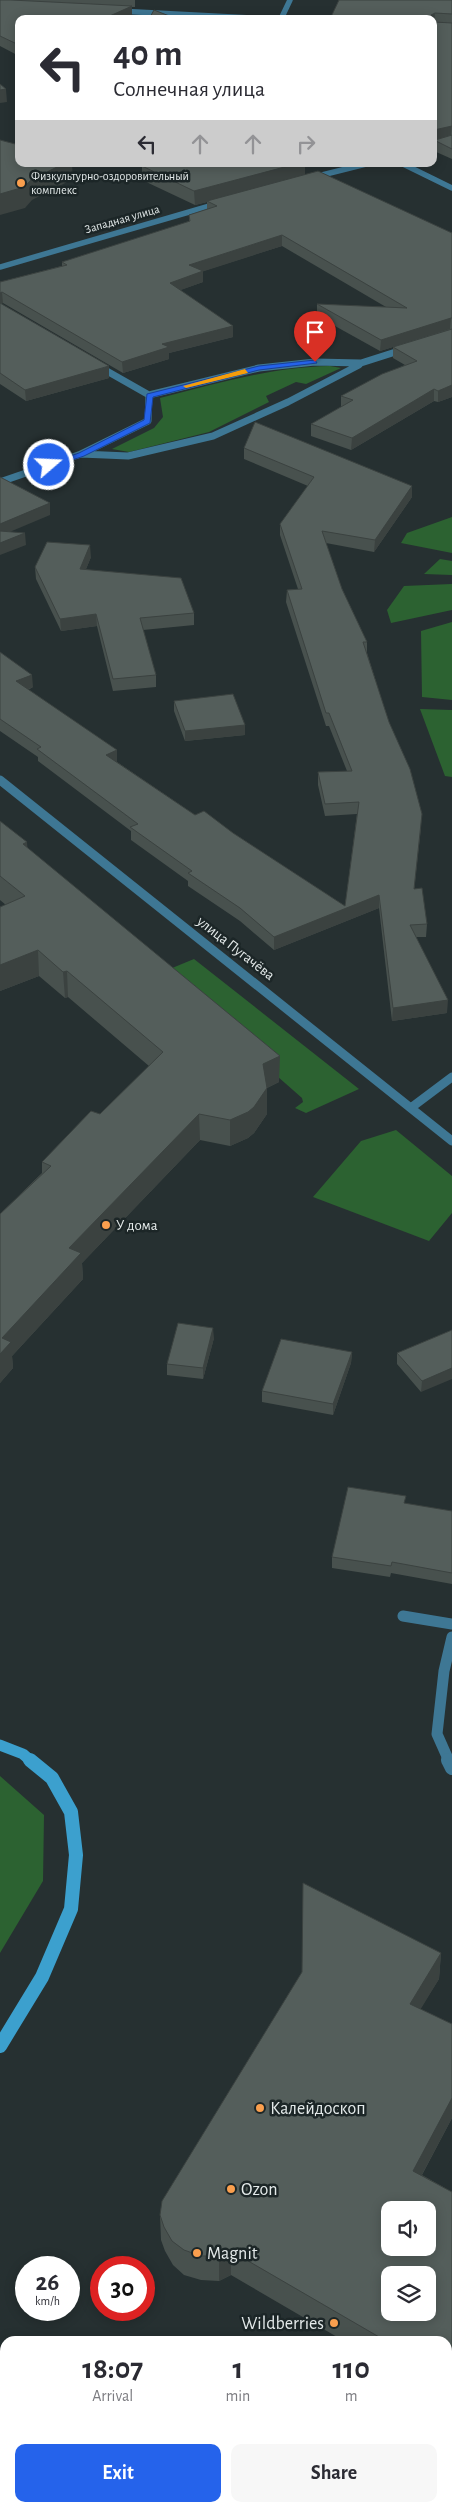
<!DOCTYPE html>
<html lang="en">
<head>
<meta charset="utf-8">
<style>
	:root { --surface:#fff; --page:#f7f7f7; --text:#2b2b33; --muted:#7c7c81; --accent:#2563eb }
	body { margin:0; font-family:"Alegreya Sans",sans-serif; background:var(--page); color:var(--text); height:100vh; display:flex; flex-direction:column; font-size:19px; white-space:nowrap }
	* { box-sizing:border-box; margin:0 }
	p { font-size:16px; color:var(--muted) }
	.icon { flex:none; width:28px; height:28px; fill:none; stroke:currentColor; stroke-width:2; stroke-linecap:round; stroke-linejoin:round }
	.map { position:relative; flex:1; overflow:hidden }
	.panel { position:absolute; left:0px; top:2336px; width:452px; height:176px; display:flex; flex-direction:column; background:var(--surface); border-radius:15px 15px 0 0; box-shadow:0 2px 12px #0003 }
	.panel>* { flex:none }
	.banner { position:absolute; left:15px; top:15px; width:422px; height:152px; border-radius:10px; box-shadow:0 2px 12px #0003; background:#fff; color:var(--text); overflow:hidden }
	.buttons { position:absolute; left:381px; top:2201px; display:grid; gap:10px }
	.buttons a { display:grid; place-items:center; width:55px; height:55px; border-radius:10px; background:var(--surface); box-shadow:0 2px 12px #0003; font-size:25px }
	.speed { position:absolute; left:15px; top:2256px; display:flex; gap:10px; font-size:25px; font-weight:700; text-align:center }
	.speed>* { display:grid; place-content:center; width:65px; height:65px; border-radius:50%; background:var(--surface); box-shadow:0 2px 12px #0003; line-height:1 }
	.speed small { font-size:12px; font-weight:400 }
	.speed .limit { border:8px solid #d22; background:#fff; color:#111 }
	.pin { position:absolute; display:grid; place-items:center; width:42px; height:42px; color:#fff; margin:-51px -21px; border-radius:50% 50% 50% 0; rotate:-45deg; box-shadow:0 0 5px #0007 }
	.pin .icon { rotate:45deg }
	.me { position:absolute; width:55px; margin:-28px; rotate:71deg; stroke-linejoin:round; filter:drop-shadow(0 0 4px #0008) }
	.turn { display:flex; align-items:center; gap:18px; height:105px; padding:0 15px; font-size:22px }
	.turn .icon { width:65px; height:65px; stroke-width:2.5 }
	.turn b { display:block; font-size:35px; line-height:42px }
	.lanes { display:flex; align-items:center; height:48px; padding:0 15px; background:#0003; justify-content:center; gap:25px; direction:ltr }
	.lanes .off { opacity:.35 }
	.eta { display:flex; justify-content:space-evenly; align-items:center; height:85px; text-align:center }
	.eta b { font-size:30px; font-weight:600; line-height:35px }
	.cta { display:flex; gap:10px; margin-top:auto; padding:10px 15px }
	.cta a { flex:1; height:58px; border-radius:10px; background:var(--accent); color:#fff; font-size:20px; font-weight:600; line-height:58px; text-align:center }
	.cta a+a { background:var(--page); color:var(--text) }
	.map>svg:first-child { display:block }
	.green { fill:#2c6231 }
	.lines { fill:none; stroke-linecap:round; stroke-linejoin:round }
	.lane-far1 { stroke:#3e7794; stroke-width:11 }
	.lane { stroke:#3e7794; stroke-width:14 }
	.street-far3 { stroke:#3e7794; stroke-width:5.5 }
	.street-far2 { stroke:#3e7794; stroke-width:7 }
	.street-far1 { stroke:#3e7794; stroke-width:9 }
	.street { stroke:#3e7794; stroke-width:11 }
	.secondary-far1 { stroke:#3ca0ce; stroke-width:11 }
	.secondary { stroke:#3ca0ce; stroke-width:14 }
	.wall { fill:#48514e }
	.shaded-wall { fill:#3b4240 }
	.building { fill:#545e5b; stroke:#3b4240; fill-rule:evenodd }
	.route { fill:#2563eb; stroke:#184099 }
	.slow { fill:#f59e0b }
	.poi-dot { fill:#fa9f4e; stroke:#1c2627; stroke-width:2 }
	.labels { text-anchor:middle; stroke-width:5; stroke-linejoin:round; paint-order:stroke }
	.far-poi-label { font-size:12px; fill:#e4eaea; stroke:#1c2627; text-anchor:start }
	.far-street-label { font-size:12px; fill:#e4eaea; stroke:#1c2627 }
	.street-label { font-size:15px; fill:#e4eaea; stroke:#1c2627 }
	.poi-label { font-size:15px; fill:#e4eaea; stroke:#1c2627; text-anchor:start }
	.near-poi-label { font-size:18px; fill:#e4eaea; stroke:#1c2627; text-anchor:start }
</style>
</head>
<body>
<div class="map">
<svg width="452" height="2512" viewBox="0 0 452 2512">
	<rect width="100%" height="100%" fill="#263031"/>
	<!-- green -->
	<path class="green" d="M330,366l11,2 -35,16 -10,-2 -30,14 3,6 -60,30 -80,20 -17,-3 42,-21 9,-11 -3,-19c56,-14 111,-31 170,-32z
		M452,517v36l-51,-10 6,-10z
		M440,559l12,2v14l-28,-1z
		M452,584v26l-61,13 -4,-13 17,-24z
		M452,622v78l-30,-3 -1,-66z
		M420,709l32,1v67l-7,-1z
		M194,959l165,130 -53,24 -11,-5 8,-6 -1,-4 -142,-125z
		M396,1130l56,46v37l-23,28 -116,-44 48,-56z
		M0,1776l44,39 -1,66 -43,72z"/>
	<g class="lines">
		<!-- lane-far1 -->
		<path class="lane-far1" d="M449,1761l-12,-27 7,-63 8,-34"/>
		<!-- lane -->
		<path class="lane" d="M448,1760l4,8"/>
		<!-- street-far3 -->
		<path class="street-far3" d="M118,11l154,8
			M281,19l9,-19
			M403,164l49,24
			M314,177l52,-13
			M0,267l220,-64"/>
		<!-- street-far2 -->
		<path class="street-far2" d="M98,366l51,29
			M149,395l110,-27 56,-6 46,1 44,-14
			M81,454l47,2 85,-20 75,-34 71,-37
			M0,482l81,-28 67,-33 1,-26"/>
		<!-- street-far1 -->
		<path class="street-far1" d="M0,780l452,361
			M412,1107l40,-30"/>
		<!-- street -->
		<path class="street" d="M403,1616l49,8"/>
		<!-- secondary-far1 -->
		<path class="secondary-far1" d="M0,1745l23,9 8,7"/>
		<!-- secondary -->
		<path class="secondary" d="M0,2046l42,-69 29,-68 5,-54 -5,-43 -19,-34 -22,-18
			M0,2458l5,3
			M80,2508l8,4"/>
	</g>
	<!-- wall -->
	<path class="wall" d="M0,0h135v7h-3v9l-113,3v37l-19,-10z
		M339,0h113v159l-18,-8v-132z
		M142,166l163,9 147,58v164l-14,5 -4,-1 -83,49 -40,-14v-12l30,-17v-11l64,-31 -12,-7v-11l-13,4 -63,-35v-12l69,3 -104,-61 -79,25v11l-23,8 53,47 -64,16v6l-46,14 -120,-70 -2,1 108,74 -83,23 -26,-17v-102l62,-16v-4l127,-40v-7l18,-6v-7l-12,3 -53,-25z
		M244,448l168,49 -38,55 -48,-9 16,46 25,53v11l54,174 -7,62 13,35 -1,13h-10l31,76 -55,8 -13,-113 -105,42 -34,-29 -52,-35v-5l-57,-41v-9l-93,-70v-4l-38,-26v-79l33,35 -5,3 89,60v12l78,53 38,18 112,73 12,-92 -32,2 -7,-31v-13l29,-1 -18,-45h-3l-40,-124 1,-12 11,-1 -18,-54v-11l28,-38 -64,-27z
		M91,557l-5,12 108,44v12l-51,5 13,45v12l-43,4 -16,-65 -36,5 -25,-52 -1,-12z
		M174,701l71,24v10l-60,6 -11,-30z
		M0,821l27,26 252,235 -12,6v26l-13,19 -6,5 -18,8 -30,-6 -118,123 1,16 -71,77 1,12 -13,15v-169l42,-41v-11l58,-48 49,-48 -81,-69 -3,1 -26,-22 -39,15v-84l6,-2 -6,-5z
		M452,1330l-31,62 -24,-28v-11z
		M214,1338l-11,41 -36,-4v-11z
		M352,1352l-1,11 -18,52 -71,-13v-11z
		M405,1504l47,7v73l-61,-11 -1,4 -58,-9v-11z
		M441,1953l-2,26 -19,30 32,15v94l-30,57 30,17v213l-4,-3v-61h-104l-113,-66 -12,6 -18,-1 -17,-5 -11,-10 -8,-14 -4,-11 -1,-25z"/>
	<!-- shaded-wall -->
	<path class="shaded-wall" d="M132,6v10l-5,3h-24z
		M435,13l-1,9v1v-4h-4l1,-4z
		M6,89l1,13 -7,1v-13z
		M452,125l-1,10 -17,5v-10z
		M63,164h9l1,15 -41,21 -7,8 -25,7v-21z
		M296,164h9v12l-98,25v1l-12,3 -1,-14z
		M282,235v11l-93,30v-11z
		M203,271v11l-33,12v-11z
		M2,292l1,11 -3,1v-11z
		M451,318l-1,11 -70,22 1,-11z
		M233,326v11l-64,16v6l-46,14 -1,-11 40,-18z
		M109,366v12l-83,23 -1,-11z
		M452,385v12l-14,5v-11z
		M434,389v12l-83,49 1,-12z
		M412,486v11l-38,55 1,-12z
		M50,503v12l-50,21v-12z
		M25,533l1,12 -26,10v-12z
		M90,545l1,12 -10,24 -1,-12z
		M96,614l1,12 -36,5 -1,-12z
		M32,675l1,12 -16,7 -1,-13z
		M245,725v10l-60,6v-10z
		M117,750v13l-11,-8z
		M422,814l-1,13 -8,74 1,-12z
		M27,842l2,25 -6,-23z
		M379,895v13l-105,42v-13z
		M38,950l1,26 -39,15v-26z
		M67,971l1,26 -3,1 -2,-26z
		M448,1000l-1,13 -55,8 1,-13z
		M280,1056l-1,26 -12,6v26l-13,19 -6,5 -18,8v-26l33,-56z
		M199,1114l1,26 -118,123 1,16 -71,77 1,12 -13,15v-29l2,-16 67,-90z
		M213,1328l1,10 -11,41v-11z
		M352,1352l-1,11 -18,52v-11z
		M452,1368v11l-31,13 1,-11z
		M441,1953l-2,26 -31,51 2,-26z
		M452,2098v20l-41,77 2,-24z
		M231,2251v24l-12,6v-25z"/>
	<!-- building -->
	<path class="building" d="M0,0h11l121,6 -29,13h-84v26l-19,-9z
		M339,0h113v14l-17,-1 -4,2 -1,4h-100z
		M154,10l23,9h-28z
		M434,22l18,1v103l-18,4z
		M0,84l6,5 -6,1z
		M452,135v14l-18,-9v-1l1,1z
		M0,140l19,5v19h44l-32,16 -7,7 -24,7z
		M148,164h148l-102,27 -52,-25z
		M318,171l134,62v85h-1l-70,22 -64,-36 90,4 -125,-73 -93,30 14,6 -33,12 63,43 -71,18 7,3 -47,15 -120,-70 -2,1v-11l67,-17 -5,-3 128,-41 -1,-6 28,-9 -10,-5z
		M0,303l109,63 -84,24 -25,-17z
		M452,329v56l-14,6 -4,-2 -82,49 -41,-14 42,-24 -12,-4 41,-22 35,-13 -24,-14z
		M255,422l157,64 -37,54 -53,-9 20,58 25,53h-4l26,80 21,47 12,45 -8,75 8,-1 5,36 -17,1 38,75 -55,8 -14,-113 -105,42 -34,-29 -52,-35 4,-2 -62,-44 8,-3 -101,-75 4,-2 -41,-28v-67l32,23 -16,6 101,69 -11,5 89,60 9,-4 29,22 112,73 14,-104 -34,2 -7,-32 34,-1 -23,-58h-3l-39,-123 15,-1 -22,-65 34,-47 -70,-29z
		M0,477l50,26 -50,21z
		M0,531l25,2 -25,10z
		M47,542l43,3 -10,24 101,9 13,35 -54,5 16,57 -43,4 -17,-65 -36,5 -25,-52z
		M233,694l12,31 -60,6 -11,-30z
		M0,821l27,21 -4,2 257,212 -17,8 4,24 -13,19 -6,5 -18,8 -31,-6 -130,134 12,5 -79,85 9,4 -11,12v-140l51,-48 -9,-4 49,-51 9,3 63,-62 -96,-81 -4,1 -25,-22 -38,15v-58l25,-11 -25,-20z
		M178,1323l35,5 -10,40 -36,-4z
		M452,1330v38l-30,13 -25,-28z
		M281,1339l71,13 -19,52 -71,-13z
		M348,1487l58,9 -2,7 48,8v62l-60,-11 -1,4 -59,-9z
		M303,1883l138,70 -31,51 42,20v74l-39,73 39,21v188l-4,-3v-36h-62l-155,-90 -12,5h-18l-17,-6 -12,-9 -8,-14 -4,-12 2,-14 140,-229zM390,2210h38v38h-38zM390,2275h38v37h-38z"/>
	<!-- route -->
	<path class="route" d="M315,360l2,3 -58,7 -106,27 -3,26 -66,33 -35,12 -4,-3 34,-12 65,-33 3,-26 112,-28z"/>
	<!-- slow -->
	<path class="slow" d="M245,369l3,4 -62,15 -3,-2z"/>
	<!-- markers -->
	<g class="poi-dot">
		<circle cx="21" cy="183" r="5"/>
		<circle cx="106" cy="1225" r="5"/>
		<circle cx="260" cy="2108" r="5"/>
		<circle cx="231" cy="2189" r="5"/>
		<circle cx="197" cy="2253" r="5"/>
		<circle cx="334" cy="2323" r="5"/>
	</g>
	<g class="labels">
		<!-- far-poi labels -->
		<g class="far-poi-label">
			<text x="31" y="180">Физкультурно-оздоровительный<tspan x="31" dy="14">комплекс</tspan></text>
		</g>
		<!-- far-street labels -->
		<g class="far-street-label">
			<text transform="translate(122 219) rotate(-16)" y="4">Западная улица</text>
		</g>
		<!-- street labels -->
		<g class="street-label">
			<text transform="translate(236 948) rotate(38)" y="5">улица Пугачёва</text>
		</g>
		<!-- poi labels -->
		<g class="poi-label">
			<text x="116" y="1230">У дома</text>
		</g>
		<!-- near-poi labels -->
		<g class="near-poi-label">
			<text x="270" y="2114">Калейдоскоп</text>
			<text x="241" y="2195">Ozon</text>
			<text x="207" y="2259">Magnit</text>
			<text x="324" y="2329" text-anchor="end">Wildberries</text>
		</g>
	</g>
</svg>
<div class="buttons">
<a><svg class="icon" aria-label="sound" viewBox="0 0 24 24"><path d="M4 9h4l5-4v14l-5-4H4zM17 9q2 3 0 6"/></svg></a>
<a><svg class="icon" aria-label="layers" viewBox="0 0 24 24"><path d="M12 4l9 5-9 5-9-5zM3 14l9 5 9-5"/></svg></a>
</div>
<div class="speed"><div>26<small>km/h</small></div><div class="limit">30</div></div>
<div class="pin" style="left:315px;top:362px;background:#d93025"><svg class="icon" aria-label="arrive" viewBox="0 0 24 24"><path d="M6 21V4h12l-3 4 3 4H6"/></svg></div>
<svg class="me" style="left:49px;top:465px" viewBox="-20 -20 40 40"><circle r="17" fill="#2563eb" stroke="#fff" stroke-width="3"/><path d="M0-11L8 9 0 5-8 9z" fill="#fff"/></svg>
<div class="banner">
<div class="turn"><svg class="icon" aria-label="left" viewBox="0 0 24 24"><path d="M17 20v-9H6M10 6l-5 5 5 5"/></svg><div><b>40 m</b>Солнечная улица</div></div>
<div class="lanes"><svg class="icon" aria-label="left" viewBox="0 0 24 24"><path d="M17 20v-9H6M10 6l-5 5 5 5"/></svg><svg class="icon off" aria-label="ahead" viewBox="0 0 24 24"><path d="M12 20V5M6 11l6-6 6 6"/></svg><svg class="icon off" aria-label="ahead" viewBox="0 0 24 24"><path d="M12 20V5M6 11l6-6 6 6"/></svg><svg class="icon off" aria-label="right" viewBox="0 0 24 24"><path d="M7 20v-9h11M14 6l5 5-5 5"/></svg></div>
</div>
<section class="panel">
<div class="eta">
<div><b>18:07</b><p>Arrival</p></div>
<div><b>1</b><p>min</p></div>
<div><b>110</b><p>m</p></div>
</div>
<div class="cta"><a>Exit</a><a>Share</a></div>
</section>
</div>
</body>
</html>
